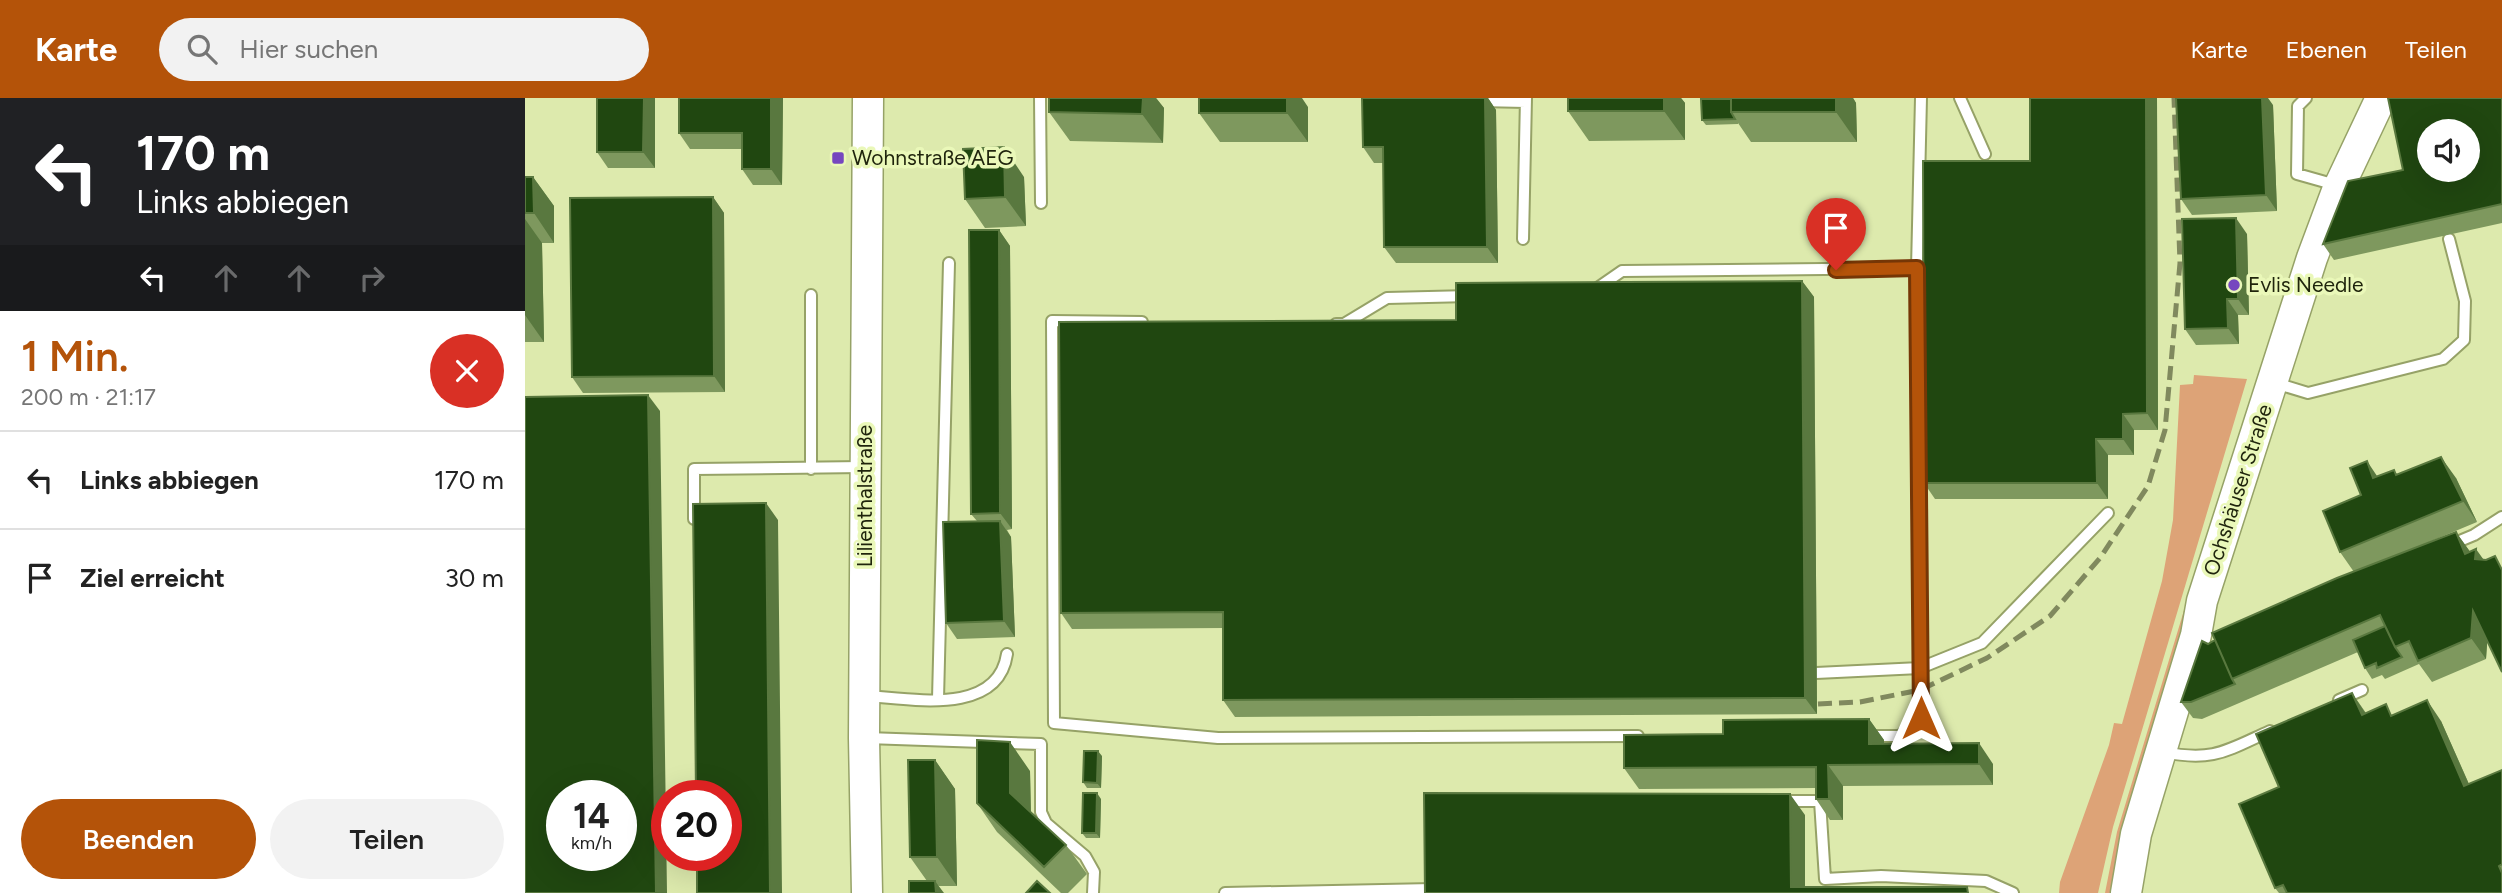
<!DOCTYPE html>
<html lang="de">
<head>
<meta charset="utf-8">
<style>
	:root { --surface:#fff; --page:#f2f2f2; --text:#222; --muted:#767676; --line:#e0e0e0; --accent:#b45309 }
	body { margin:0; font-family:Figtree,sans-serif; background:var(--page); color:var(--text); height:100vh; display:flex; flex-direction:column; font-size:26px; white-space:nowrap }
	* { box-sizing:border-box; margin:0 }
	p { font-size:23px; color:var(--muted) }
	.icon { flex:none; width:38px; height:38px; fill:none; stroke:currentColor; stroke-width:2; stroke-linecap:round; stroke-linejoin:round }
	.map { position:relative; flex:1; overflow:hidden }
	.panel { display:flex; flex-direction:column; background:var(--surface); width:525px }
	.panel>* { flex:none }
	.guide { background:#202124; color:#fff; overflow:hidden }
	.tools { position:absolute; left:1892px; top:21px; display:grid; gap:14px }
	.tools a { display:grid; place-items:center; width:63px; height:63px; border-radius:50%; background:var(--surface); box-shadow:0 7px 28px #0002; font-size:35px }
	.speed { position:absolute; left:21px; top:682px; display:flex; gap:14px; font-size:35px; font-weight:700; text-align:center }
	.speed>* { display:grid; place-content:center; width:91px; height:91px; border-radius:50%; background:var(--surface); box-shadow:0 7px 28px #0002; line-height:1 }
	.speed small { font-size:18px; font-weight:400 }
	.speed .limit { border:10px solid #d22; background:#fff; color:#111 }
	.pin { position:absolute; display:grid; place-items:center; width:60px; height:60px; color:#fff; margin:-72px -30px; border-radius:50% 50% 50% 0; rotate:-45deg; box-shadow:0 0 7px #0007 }
	.pin .icon { rotate:45deg }
	.me { position:absolute; width:77px; margin:-38px; rotate:0deg; stroke-linejoin:round; filter:drop-shadow(0 0 5px #0008) }
	.turn { display:flex; align-items:center; gap:24px; height:147px; padding:0 21px; font-size:32px }
	.turn .icon { width:91px; height:91px; stroke-width:2.5 }
	.turn b { display:block; font-size:49px; line-height:60px }
	.lanes { display:flex; align-items:center; height:66px; padding:0 21px; background:#0003; justify-content:center; gap:35px; direction:ltr }
	.lanes .off { opacity:.35 }
	.round { display:grid; place-items:center; flex:none; width:74px; height:74px; border-radius:37px; background:var(--page) }
	.headline { display:flex; align-items:center; justify-content:space-between; height:119px; padding:0 21px }
	h1 { font-size:42px; font-weight:600; line-height:52px; color:var(--accent) }
	.button { display:flex; gap:14px; margin-top:auto; padding:14px 21px }
	.button a { flex:1; height:80px; border-radius:42px; background:var(--accent); color:#fff; font-size:28px; font-weight:600; line-height:80px; text-align:center }
	.button a+a { background:var(--page); color:var(--text) }
	ul { padding:0; list-style:none }
	li { display:flex; align-items:center; gap:21px; height:98px; padding:0 21px; border-top:2px solid var(--line) }
	li div { flex:1 }
	li b { display:block; font-size:26px }
	li em { font-style:normal }
	header { display:flex; align-items:center; gap:42px; box-sizing:border-box; height:98px; padding:0 35px; background:var(--accent); color:#fff }
	header strong { font-size:33px }
	nav { display:flex; gap:38px; margin-inline-start:auto; font-size:24px }
	.search { width:490px; height:63px; background:var(--page); display:flex; align-items:center; gap:18px; box-sizing:border-box; padding:0 24px; border-radius:38px; color:var(--muted); font-size:26px }
	main { display:flex; flex:1; min-height:0 }
	.map>svg:first-child { display:block }
	.grass { fill:#dda377 }
	.lines { fill:none; stroke-linecap:round; stroke-linejoin:round }
	.lane-casing { stroke:#96a267; stroke-width:14 }
	.secondary-casing { stroke:#96a267; stroke-width:33 }
	.lane { stroke:#fff; stroke-width:10 }
	.secondary { stroke:#fff; stroke-width:30 }
	.rail { stroke:#80895e; stroke-width:5; stroke-dasharray:14 7; stroke-linecap:butt }
	.wall { fill:#7e985e }
	.shaded-wall { fill:#59783f }
	.building { fill:#204710; stroke:#59783f; stroke-width:2; fill-rule:evenodd }
	.route-casing { stroke:#753606; stroke-width:18 }
	.route { stroke:#b45309; stroke-width:12 }
	.poi-dot { fill:#7647bf; stroke:#eaf8b9; stroke-width:2.5 }
	.labels { text-anchor:middle; stroke-width:7; stroke-linejoin:round; paint-order:stroke }
	.poi-label { font-size:21px; fill:#1f240c; stroke:#eaf8b9; text-anchor:start }
	.street-label { font-size:21px; fill:#1f240c; stroke:#eaf8b9 }
</style>
</head>
<body>
<header>
<strong>Karte</strong>
<div class="search"><svg class="icon" aria-label="search" viewBox="0 0 24 24"><circle cx="10" cy="10" r="6"/><path d="M15 15l6 6"/></svg>Hier suchen</div>
<nav><a>Karte</a><a>Ebenen</a><a>Teilen</a></nav>
</header>
<main>
<section class="panel">
<div class="guide">
<div class="turn"><svg class="icon" aria-label="left" viewBox="0 0 24 24"><path d="M17 20v-9H6M10 6l-5 5 5 5"/></svg><div><b>170 m</b>Links abbiegen</div></div>
<div class="lanes"><svg class="icon" aria-label="left" viewBox="0 0 24 24"><path d="M17 20v-9H6M10 6l-5 5 5 5"/></svg><svg class="icon off" aria-label="ahead" viewBox="0 0 24 24"><path d="M12 20V5M6 11l6-6 6 6"/></svg><svg class="icon off" aria-label="ahead" viewBox="0 0 24 24"><path d="M12 20V5M6 11l6-6 6 6"/></svg><svg class="icon off" aria-label="right" viewBox="0 0 24 24"><path d="M7 20v-9h11M14 6l5 5-5 5"/></svg></div>
</div>
<div class="headline"><div><h1>1 Min.</h1><p>200 m · 21:17</p></div><a class="round" style="background:#d93025;color:#fff"><svg class="icon" aria-label="close" viewBox="0 0 24 24"><path d="M6 6l12 12M18 6L6 18"/></svg></a></div>
<ul>
<li><svg class="icon" aria-label="left" viewBox="0 0 24 24"><path d="M17 20v-9H6M10 6l-5 5 5 5"/></svg><div><b>Links abbiegen</b></div><em>170 m</em></li>
<li><svg class="icon" aria-label="arrive" viewBox="0 0 24 24"><path d="M6 21V4h12l-3 4 3 4H6"/></svg><div><b>Ziel erreicht</b></div><em>30 m</em></li>
</ul>
<div class="button"><a>Beenden</a><a>Teilen</a></div>
</section>
<div class="map">
<svg width="1977" height="795" viewBox="0 0 1977 795">
	<rect width="100%" height="100%" fill="#ddeaad"/>
	<!-- grass -->
	<path class="grass" d="M1669,277l53,4 -134,448 -15,66h-39l1,-11 49,-137 5,-22 8,1 40,-143 11,-61 7,-135 13,-1z
		M1683,433l7,4 -101,358h-9l12,-61z"/>
	<g class="lines">
		<!-- lane casing -->
		<g class="lane-casing">
			<path id="lane" d="M515,0l1,105
				M1435,0l25,56
				M1781,0l-8,8 -1,68 39,11
				M954,3l47,1
				M998,141l3,-141
				M1071,191l26,-18 295,-3
				M286,197v174
				M617,224l-90,-1 2,402 164,15 420,-2
				M811,226h8l43,-26 83,-2
				M1750,285l33,10 135,-34 21,-19 1,-39 -16,-62
				M169,421v-50l169,-2
				M1925,447l24,-10 28,-18
				M1291,575l104,-5 62,-25 126,-130
				M342,598c45,3 131,20 140,-42
				M413,601l11,-436
				M1814,602l23,-10
				M1342,638h33l21,-19 -4,-449 4,-170
				M342,640l174,6v68l5,11 39,33 9,16 -1,21
				M1638,654c50,10 63,-1 107,-21
				M1258,703h37l5,78 56,-3 105,5 27,12
				M700,795l208,-4"/>
		</g>
		<!-- secondary casing -->
		<g class="secondary-casing">
			<path id="secondary" d="M342,795l-3,-155 4,-640
				M1601,795l10,-59 60,-199 6,-34 110,-343 25,-67 44,-93"/>
		</g>
		<!-- lane -->
		<use href="#lane" class="lane"/>
		<!-- secondary -->
		<use href="#secondary" class="secondary"/>
		<!-- rail -->
		<path class="rail" d="M1293,606l42,-2 60,-12 67,-32 63,-42 50,-58 48,-72 17,-56 15,-167 -6,-165"/>
	</g>
	<!-- wall -->
	<path class="wall" d="M130,0v70h-47l-11,-16z
		M154,0h104l-1,87h-29l-11,-16v-20h-52l-11,-16z
		M524,0h107l8,10 -1,35 -93,-2 -21,-29z
		M837,0h126l8,12 2,153h-102l-12,-16 -1,-84h-9l-11,-16z
		M1043,0h113l4,5v37l-96,1 -21,-30z
		M1206,0h122l3,5 1,39h-106l-13,-19v1l-32,1 -4,-5z
		M1505,0h127l1,332h-24v25h-26v44h-173l-11,-16 106,-322z
		M1977,0v125l-168,37 -11,-16 80,-74z
		M1748,7l4,106 -85,4 -11,-16z
		M783,9v35h-88l-21,-29z
		M0,79h8l21,29v37h-12l2,99h-19z
		M499,79l2,49 -41,2 -20,-29z
		M188,99l11,16 1,179 -142,1 -11,-16z
		M474,132l11,16 2,283 -5,1 4,7 4,100 -58,2 -11,-16 31,-102 -6,-7z
		M1722,136l2,81h-11l1,29 -43,1 -11,-16z
		M1277,183l12,16 3,417 -582,3 -12,-17v-72l-151,1 -11,-16 395,-293z
		M1869,372l3,5 59,3 21,44 -84,35 63,-25 14,20 17,88 -1,19 -54,23 -13,-18 -34,15 -3,-4 -10,4 -7,-11 -7,-16 -156,67 -9,-1 -12,-16 27,-58 146,-72 -14,-20 21,-57 16,-19z
		M1827,595l14,20 27,2 48,6 28,63 33,-14v123h-223l-4,-5 4,-101z
		M1344,621l15,21v4l109,20v21l-150,1v34h-13l-14,-21v-11l-177,1 -15,-21 99,-34z
		M577,658l-1,32h-14l-4,-6z
		M410,662l20,29 2,97h-18l-12,-5 -17,-24z
		M505,673l1,41 35,33 21,29 -19,19h-7l-64,-61 -20,-29z
		M576,701l-1,39h-14l-4,-5z"/>
	<!-- shaded-wall -->
	<path class="shaded-wall" d="M119,0h11v70l-12,-16z
		M246,0h12l-1,87 -11,-16z
		M618,0h13l8,10 -1,35 -21,-29z
		M762,0h15l6,9v35l-21,-29z
		M960,0h3l8,12 2,153 -11,-16z
		M1139,0h17l4,5v37l-21,-29z
		M1311,0h17l3,5 1,39 -21,-30z
		M1621,0h11l1,332 -11,-17z
		M1737,0h6l5,7 4,106 -11,-16z
		M479,49l20,30 2,49 -21,-29z
		M8,79l21,29v37l-20,-30z
		M188,99l11,16 1,179 -11,-16z
		M1711,120l11,16 2,81 -11,-16z
		M0,121l17,24 2,99 -19,-27z
		M474,132l11,16 2,283 -12,-16z
		M1277,183l12,16 3,417 -12,-16z
		M1702,201l11,16 1,29 -11,-16z
		M123,297l12,16 7,482h-11z
		M1598,316l11,16v25l-11,-16z
		M1571,341l12,16v44l-11,-16z
		M1916,359l15,21 21,44 -14,-21z
		M1842,363l14,21 -8,-4z
		M241,405l12,17 4,373h-12z
		M475,423l11,16 4,100 -11,-16z
		M1931,434l15,21 -6,1z
		M1951,451l15,21 -16,-11z
		M1948,513l15,21 -2,27 -15,-21z
		M1827,595l14,21 -4,1z
		M1902,602l14,21 38,86 -15,-21z
		M1344,621l15,21v25l-15,-21z
		M485,644l20,29 1,51 -21,-29z
		M1454,645l14,21v21l-14,-21z
		M573,653l4,5 -1,32 -4,-5z
		M410,662l20,29 2,97 -20,-29z
		M1303,667l15,21v34l-14,-21z
		M572,695l4,6 -1,39 -4,-5z
		M1265,696l15,21v78l-14,-6z
		M410,783l9,12h-8z"/>
	<!-- building -->
	<path class="building" d="M72,0h47l-1,54h-46z
		M154,0h92v71h-29v-36h-63z
		M524,0h94l-1,16 -93,-2z
		M674,0h88v15h-88z
		M837,0h123l2,149h-103l-1,-100h-20z
		M1043,0h96v13h-96z
		M1206,0h105v14h-105z
		M1505,0h116l1,315 -24,1v25h-27l1,44h-173l-1,-322h107z
		M1651,0h86l4,97 -85,4z
		M1863,0h114v106l-179,40 25,-63 55,-11zM1904,33h38v39h-38z
		M1176,1h30v13l4,7 -33,1z
		M479,49l1,50 -40,2 -2,-50z
		M0,79h8l1,36h-9z
		M188,99l1,179 -142,1 -2,-179z
		M1711,120l2,81h-11l1,29 -43,1 -3,-110z
		M444,132h30l1,283 -29,1z
		M1277,183l3,417 -582,2v-88l-162,1 -2,-291 397,-2v-37z
		M123,297l8,498h-131v-496zM37,698h59v60h-59z
		M1916,359l22,44 -123,51 -17,-41 38,-16 -11,-27 17,-7 6,17 21,-8 2,5z
		M241,405l4,390h-73v-37h29v-60h-30l-3,-292z
		M475,423l4,100 -58,2 -3,-101z
		M1931,434l9,22 11,-5 -1,10 11,1 9,-4 7,14v102l-29,-61 -2,27 -53,23 -9,-20 -14,6 -15,-32 -148,64 -20,-46 125,-55z
		M1860,528l10,21 7,10 -25,11 -1,-5 -11,5 -12,-28z
		M1690,542l17,39 3,5 -44,18h-10l21,-61 6,3z
		M1827,595l10,22 24,-11 5,12 36,-16 37,86 38,-16v94l-3,2 3,7v20h-215l-4,-8 -8,3 -36,-84 40,-17 -23,-53z
		M1344,621v25l110,-1v21l-151,1 1,34h-13v-32l-192,1v-33l99,-1v-14z
		M452,642l33,2v51l56,52 -22,22 -67,-64z
		M559,653h14l-1,32 -14,-1z
		M383,662h27l2,97h-27z
		M558,695h14l-1,40h-14z
		M899,695l366,1 1,93h176l1,6h-543z
		M384,783h26l1,12h-27z
		M512,783l13,12h-24z"/>
	<g class="lines">
		<!-- route casing -->
		<g class="route-casing">
			<path id="route" d="M1311,172l81,-2 4,450"/>
		</g>
		<!-- route -->
		<use href="#route" class="route"/>
	</g>
	<!-- markers -->
	<g class="poi-dot">
		<rect x="306" y="53" width="14" height="14" rx="3.5"/>
		<circle cx="1709" cy="187" r="7"/>
	</g>
	<g class="labels">
		<!-- poi labels -->
		<g class="poi-label">
			<text x="327" y="67">Wohnstraße AEG</text>
			<text x="1723" y="194">Evlis Needle</text>
		</g>
		<!-- street labels -->
		<g class="street-label">
			<text transform="translate(1713 392) rotate(-72)" y="7">Ochshäuser Straße</text>
			<text transform="translate(340 398) rotate(-90)" y="7">Lilienthalstraße</text>
		</g>
	</g>
</svg>
<div class="tools">
<a><svg class="icon" aria-label="sound" viewBox="0 0 24 24"><path d="M4 9h4l5-4v14l-5-4H4zM17 9q2 3 0 6"/></svg></a>
</div>
<div class="speed"><div>14<small>km/h</small></div><div class="limit">20</div></div>
<div class="pin" style="left:1311px;top:172px;background:#d93025"><svg class="icon" aria-label="arrive" viewBox="0 0 24 24"><path d="M6 21V4h12l-3 4 3 4H6"/></svg></div>
<svg class="me" style="left:1396px;top:620px" viewBox="-20 -20 40 40"><path d="M0-17L14 15 0 8-14 15z" fill="#b45309" stroke="#fff" stroke-width="4"/></svg>
</div>
</main>
</body>
</html>
